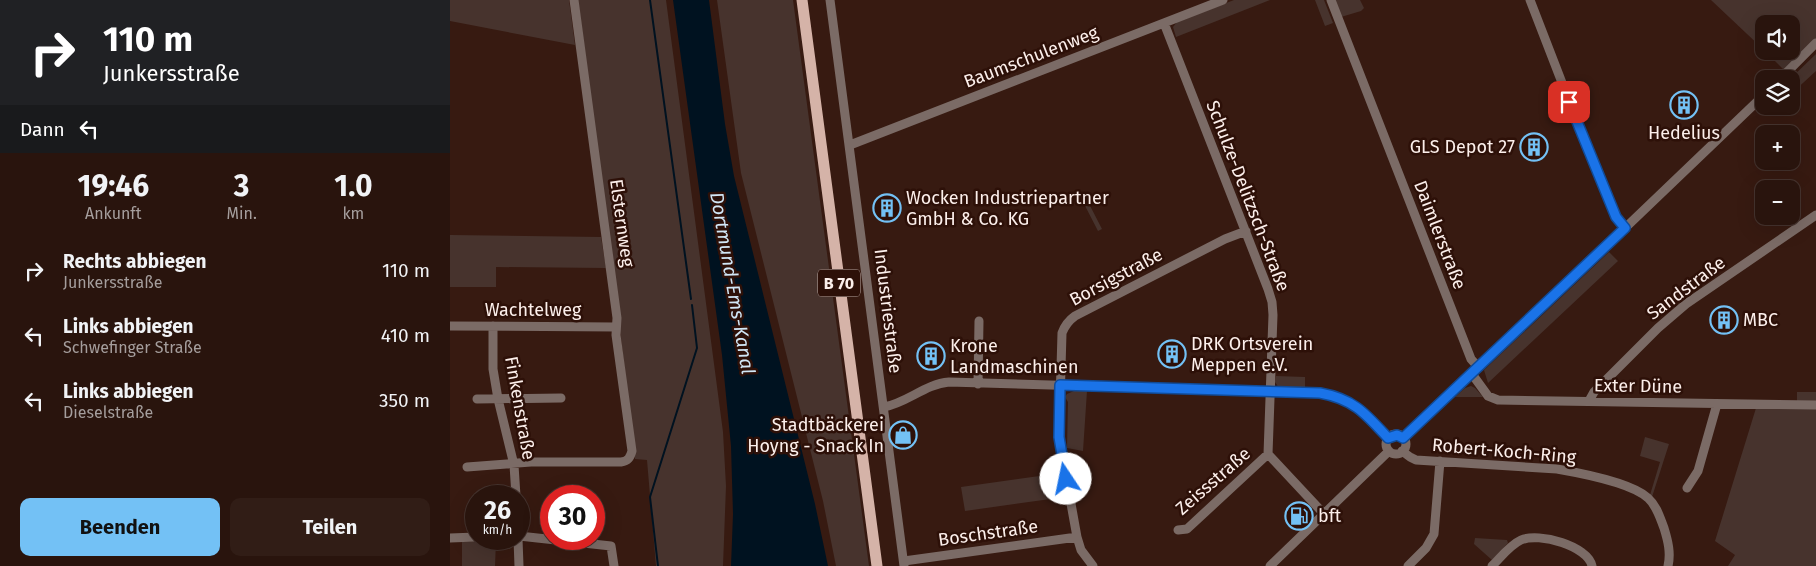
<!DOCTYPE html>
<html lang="de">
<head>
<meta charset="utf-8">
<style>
	:root { --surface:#29140d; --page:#311d16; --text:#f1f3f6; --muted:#a59e9d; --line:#45332e; --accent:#73c1f5 }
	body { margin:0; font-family:"Fira Sans",sans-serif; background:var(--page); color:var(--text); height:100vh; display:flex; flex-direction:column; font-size:19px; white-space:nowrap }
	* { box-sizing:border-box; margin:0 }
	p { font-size:16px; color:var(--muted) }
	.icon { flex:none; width:28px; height:28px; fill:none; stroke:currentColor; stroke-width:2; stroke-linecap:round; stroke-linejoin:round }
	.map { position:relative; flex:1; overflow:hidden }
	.side { display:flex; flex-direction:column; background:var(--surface); width:450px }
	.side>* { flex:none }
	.top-card { background:#202124; color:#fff; overflow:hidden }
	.fabs { position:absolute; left:1305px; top:15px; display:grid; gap:10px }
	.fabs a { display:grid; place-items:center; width:45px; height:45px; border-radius:10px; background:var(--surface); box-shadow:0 5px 20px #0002,0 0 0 1px var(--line); font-size:25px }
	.speed { position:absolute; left:15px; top:485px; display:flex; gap:10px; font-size:25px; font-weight:700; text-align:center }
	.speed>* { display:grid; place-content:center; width:65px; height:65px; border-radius:50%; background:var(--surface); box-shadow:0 5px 20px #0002,0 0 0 1px var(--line); line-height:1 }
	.speed small { font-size:12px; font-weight:400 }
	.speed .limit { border:8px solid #d22; background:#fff; color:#111 }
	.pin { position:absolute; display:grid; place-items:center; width:42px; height:42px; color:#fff; margin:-21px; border-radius:10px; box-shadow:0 2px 8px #0006 }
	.me { position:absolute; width:55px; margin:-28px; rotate:349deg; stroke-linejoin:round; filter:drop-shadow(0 0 4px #0008) }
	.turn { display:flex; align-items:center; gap:18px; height:105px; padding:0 20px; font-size:22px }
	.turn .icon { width:65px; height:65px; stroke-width:2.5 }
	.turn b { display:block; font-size:35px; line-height:42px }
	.then { display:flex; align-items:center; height:48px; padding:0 20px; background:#0003; gap:10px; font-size:19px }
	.eta { display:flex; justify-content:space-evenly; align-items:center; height:85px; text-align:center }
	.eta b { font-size:30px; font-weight:700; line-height:35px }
	.button { display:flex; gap:10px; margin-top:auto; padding:10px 20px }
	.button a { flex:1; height:58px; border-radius:10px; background:var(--accent); color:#111; font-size:20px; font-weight:700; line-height:58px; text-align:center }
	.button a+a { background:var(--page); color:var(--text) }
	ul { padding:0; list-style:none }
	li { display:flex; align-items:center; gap:15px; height:65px; padding:0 20px }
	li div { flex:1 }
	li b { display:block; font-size:19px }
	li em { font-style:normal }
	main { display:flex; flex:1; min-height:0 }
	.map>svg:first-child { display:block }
	.green { fill:#47332d }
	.water { fill:#001220 }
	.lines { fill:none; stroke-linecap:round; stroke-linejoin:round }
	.stream { stroke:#001220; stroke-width:2 }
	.minor { stroke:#7b6b66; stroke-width:9 }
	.major { stroke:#d5b3a8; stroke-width:11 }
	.route-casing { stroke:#114b97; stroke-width:12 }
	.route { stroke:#1a73e8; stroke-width:9 }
	.labels { text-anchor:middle; stroke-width:5; stroke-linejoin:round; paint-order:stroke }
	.shield { fill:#2d1008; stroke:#beaca7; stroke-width:1 }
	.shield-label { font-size:16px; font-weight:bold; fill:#fcefeb }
	.street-label { font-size:18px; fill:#fcefeb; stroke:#2d1008 }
	.poi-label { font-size:18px; fill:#fcefeb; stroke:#2d1008; text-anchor:start }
	.water-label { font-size:19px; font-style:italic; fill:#d1e7f7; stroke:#2d1008 }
</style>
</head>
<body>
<main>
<section class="side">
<div class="top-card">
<div class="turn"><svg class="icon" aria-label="right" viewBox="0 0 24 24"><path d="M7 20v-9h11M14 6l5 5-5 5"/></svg><div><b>110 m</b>Junkersstraße</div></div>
<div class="then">Dann<svg class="icon" aria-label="left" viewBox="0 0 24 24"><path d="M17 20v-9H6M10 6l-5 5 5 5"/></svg></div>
</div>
<div class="eta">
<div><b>19:46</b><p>Ankunft</p></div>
<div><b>3</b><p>Min.</p></div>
<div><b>1.0</b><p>km</p></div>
</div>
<ul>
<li><svg class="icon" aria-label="right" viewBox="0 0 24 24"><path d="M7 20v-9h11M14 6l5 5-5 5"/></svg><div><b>Rechts abbiegen</b><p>Junkersstraße</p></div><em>110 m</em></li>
<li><svg class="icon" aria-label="left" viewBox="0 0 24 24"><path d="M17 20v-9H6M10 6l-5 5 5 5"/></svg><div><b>Links abbiegen</b><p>Schwefinger Straße</p></div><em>410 m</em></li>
<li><svg class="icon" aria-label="left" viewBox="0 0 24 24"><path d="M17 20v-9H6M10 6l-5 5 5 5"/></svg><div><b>Links abbiegen</b><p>Dieselstraße</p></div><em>350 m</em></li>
</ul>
<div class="button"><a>Beenden</a><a>Teilen</a></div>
</section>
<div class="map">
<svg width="1366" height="566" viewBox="0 0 1366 566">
	<rect width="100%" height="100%" fill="#371a11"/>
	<!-- green -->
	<path class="green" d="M0,0h119l6,45 -125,-24z
		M128,0h88l57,432 3,54 -3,80h-67l-9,-106 -12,-1 -26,-224z
		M267,0h76l76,566h-33l-13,-65 -82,-328z
		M784,0h36l-94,37 -3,-10 4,-5z
		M865,0h9l9,23 -8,3z
		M884,0h26l4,8 -3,3 -20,6z
		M1261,0h105v39l-32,31 -19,-19h26v-27h-27v26z
		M1366,54v17l-25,23 -1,-15z
		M635,196l17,33 -4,2 -17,-33z
		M0,235l151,2 5,31 -110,-1v20h-46z
		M1159,252l9,9 -130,122 -4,-13z
		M826,376l29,1v11h-26l-4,-6z
		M1021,386l4,2 8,9h-28l10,-9z
		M624,391h13l-4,60 -16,-3 1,-46 -3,-5 2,-3z
		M1347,392h19v9h-19z
		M1306,408h60v158h-88l7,-11 -20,-14z
		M1195,437l24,7 -17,53 -2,-2 10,-33 -20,-6z
		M611,473l4,24 -100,14 -4,-24z
		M1025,538l32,2 1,3 -16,17 -18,-16z
		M46,541l-1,25h-33v-24z"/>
	<!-- water -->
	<path class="water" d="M223,0h36l16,124 9,52 81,328 13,62h-97l2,-52 -2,-68 -9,-91z"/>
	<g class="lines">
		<!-- stream -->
		<path class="stream" d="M200,0l41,299
			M208,566l-8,-69 47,-149 -5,-43"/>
		<!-- minor -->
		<path class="minor" d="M380,0l74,566
			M881,0l140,359 7,8
			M1080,0l53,137 33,80 9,11
			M714,23l104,266 4,13 1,13 -5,139 56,60
			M1330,79l36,-36
			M400,145l373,-145
			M0,326l166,1
			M43,326v43l5,30 16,66 2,31
			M1022,374l16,22 10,4 318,5
			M528,384l1,-63
			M27,399l84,-1
			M1139,401l5,-9 64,-64 28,-24 130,-89
			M434,407c23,-4 41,-23 65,-25l371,11c32,6 46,22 68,45
			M936 444a10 10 0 1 1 20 0a10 10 0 1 1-20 0Z
			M953,438l127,-119 234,-224
			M952,451l8,6 6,3 141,9c23,4 75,14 91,29 9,8 12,20 16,30 4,13 7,25 4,38
			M17,467l64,-5h90c7,-1 9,-4 11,-11l-16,-116 1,-17 -43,-318
			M1237,488l11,-17 19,-67
			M728,530l9,-1 81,-75
			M69,536l92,10 3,20
			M0,538l26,-1
			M68,539l1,27
			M454,561l173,-24
			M643,566l-12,-16 -4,-13 -18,-100 3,-104c3,-8 6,-12 13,-17l150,-77 21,-8
			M820,566l119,-115
			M958,566l18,-18 8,-14 6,-73
			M1042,566c9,-9 18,-21 29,-26 18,-8 67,6 71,26"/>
		<!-- major -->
		<path class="major" d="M352,0l75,566"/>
	</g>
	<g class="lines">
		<!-- route casing -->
		<g class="route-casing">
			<path id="route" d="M616,479l-7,-42 1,-52 260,8c34,6 46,21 68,45l9,-3 6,3 222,-210 -9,-11 -47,-115"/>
		</g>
		<!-- route -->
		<use href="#route" class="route"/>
	</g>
	<!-- icons -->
	<defs>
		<g id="building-ring" transform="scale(1.4375)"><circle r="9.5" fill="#2d1008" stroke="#73c1f5" stroke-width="1.5"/><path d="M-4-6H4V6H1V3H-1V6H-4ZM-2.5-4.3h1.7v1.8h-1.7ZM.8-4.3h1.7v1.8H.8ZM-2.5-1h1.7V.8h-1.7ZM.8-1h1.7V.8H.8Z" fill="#73c1f5"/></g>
		<g id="shop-ring" transform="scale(1.4375)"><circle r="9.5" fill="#2d1008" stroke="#73c1f5" stroke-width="1.5"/><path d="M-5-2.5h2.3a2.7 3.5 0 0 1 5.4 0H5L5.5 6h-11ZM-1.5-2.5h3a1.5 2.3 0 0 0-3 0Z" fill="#73c1f5"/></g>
		<g id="fuel-ring" transform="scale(1.4375)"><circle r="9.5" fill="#2d1008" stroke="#73c1f5" stroke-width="1.5"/><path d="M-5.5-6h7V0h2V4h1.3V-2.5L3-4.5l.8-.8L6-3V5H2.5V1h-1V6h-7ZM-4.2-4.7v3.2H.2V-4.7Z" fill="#73c1f5"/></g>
	</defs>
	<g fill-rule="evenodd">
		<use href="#building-ring" x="1234" y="105"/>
		<use href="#building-ring" x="1084" y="147"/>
		<use href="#building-ring" x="437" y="208"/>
		<use href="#building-ring" x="1274" y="320"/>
		<use href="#building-ring" x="722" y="354"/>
		<use href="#building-ring" x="481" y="356"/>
		<use href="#shop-ring" x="453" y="435"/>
		<use href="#fuel-ring" x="849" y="516"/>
	</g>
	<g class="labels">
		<!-- shield labels -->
		<rect class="shield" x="368" y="269.5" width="42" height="27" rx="4"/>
		<g class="shield-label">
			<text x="389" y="289">B 70</text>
		</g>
		<!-- street labels -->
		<g class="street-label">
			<text transform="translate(581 57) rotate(-21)" y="6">Baumschulenweg</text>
			<text transform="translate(798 196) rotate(69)" y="6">Schulze-Delitzsch-Straße</text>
			<text transform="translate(172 223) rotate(82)" y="6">Elsternweg</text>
			<text transform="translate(990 235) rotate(69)" y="6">Daimlerstraße</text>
			<text transform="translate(666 277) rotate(-28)" y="6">Borsigstraße</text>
			<text transform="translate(1236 288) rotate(-37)" y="6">Sandstraße</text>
			<text x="83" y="316">Wachtelweg</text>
			<text transform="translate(438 311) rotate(83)" y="6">Industriestraße</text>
			<text transform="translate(1188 386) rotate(1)" y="6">Exter Düne</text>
			<text transform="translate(70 408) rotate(80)" y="6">Finkenstraße</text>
			<text transform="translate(1054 451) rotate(5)" y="6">Robert-Koch-Ring</text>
			<text transform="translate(763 481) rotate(-41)" y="6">Zeissstraße</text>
			<text transform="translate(538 533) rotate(-8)" y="6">Boschstraße</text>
		</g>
		<!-- poi labels -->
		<g class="poi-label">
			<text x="1234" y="139" text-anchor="middle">Hedelius</text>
			<text x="1065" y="153" text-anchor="end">GLS Depot 27</text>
			<text x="456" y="204">Wocken Industriepartner<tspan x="456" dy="21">GmbH &amp; Co. KG</tspan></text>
			<text x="1293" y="326">MBC</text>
			<text x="741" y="350">DRK Ortsverein<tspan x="741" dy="21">Meppen e.V.</tspan></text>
			<text x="500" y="352">Krone<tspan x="500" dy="21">Landmaschinen</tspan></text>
			<text x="434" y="431" text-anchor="end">Stadtbäckerei<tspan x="434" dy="21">Hoyng - Snack In</tspan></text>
			<text x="868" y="522">bft</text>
		</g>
		<!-- water labels -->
		<g class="water-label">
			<text transform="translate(283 283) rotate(80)" y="7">Dortmund-Ems-Kanal</text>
		</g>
	</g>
</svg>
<div class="fabs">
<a><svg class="icon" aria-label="sound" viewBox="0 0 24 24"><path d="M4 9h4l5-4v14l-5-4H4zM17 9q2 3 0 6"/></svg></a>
<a><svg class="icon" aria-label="layers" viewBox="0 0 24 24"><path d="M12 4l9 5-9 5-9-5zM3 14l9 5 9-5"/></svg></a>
<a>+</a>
<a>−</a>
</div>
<div class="speed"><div>26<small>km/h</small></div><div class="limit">30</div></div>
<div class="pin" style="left:1119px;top:102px;background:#d93025"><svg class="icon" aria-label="arrive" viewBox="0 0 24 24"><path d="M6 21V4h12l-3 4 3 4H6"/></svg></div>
<svg class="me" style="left:616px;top:479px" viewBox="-20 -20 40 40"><circle r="19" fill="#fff"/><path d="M0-13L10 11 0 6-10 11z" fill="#1a73e8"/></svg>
</div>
</main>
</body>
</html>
